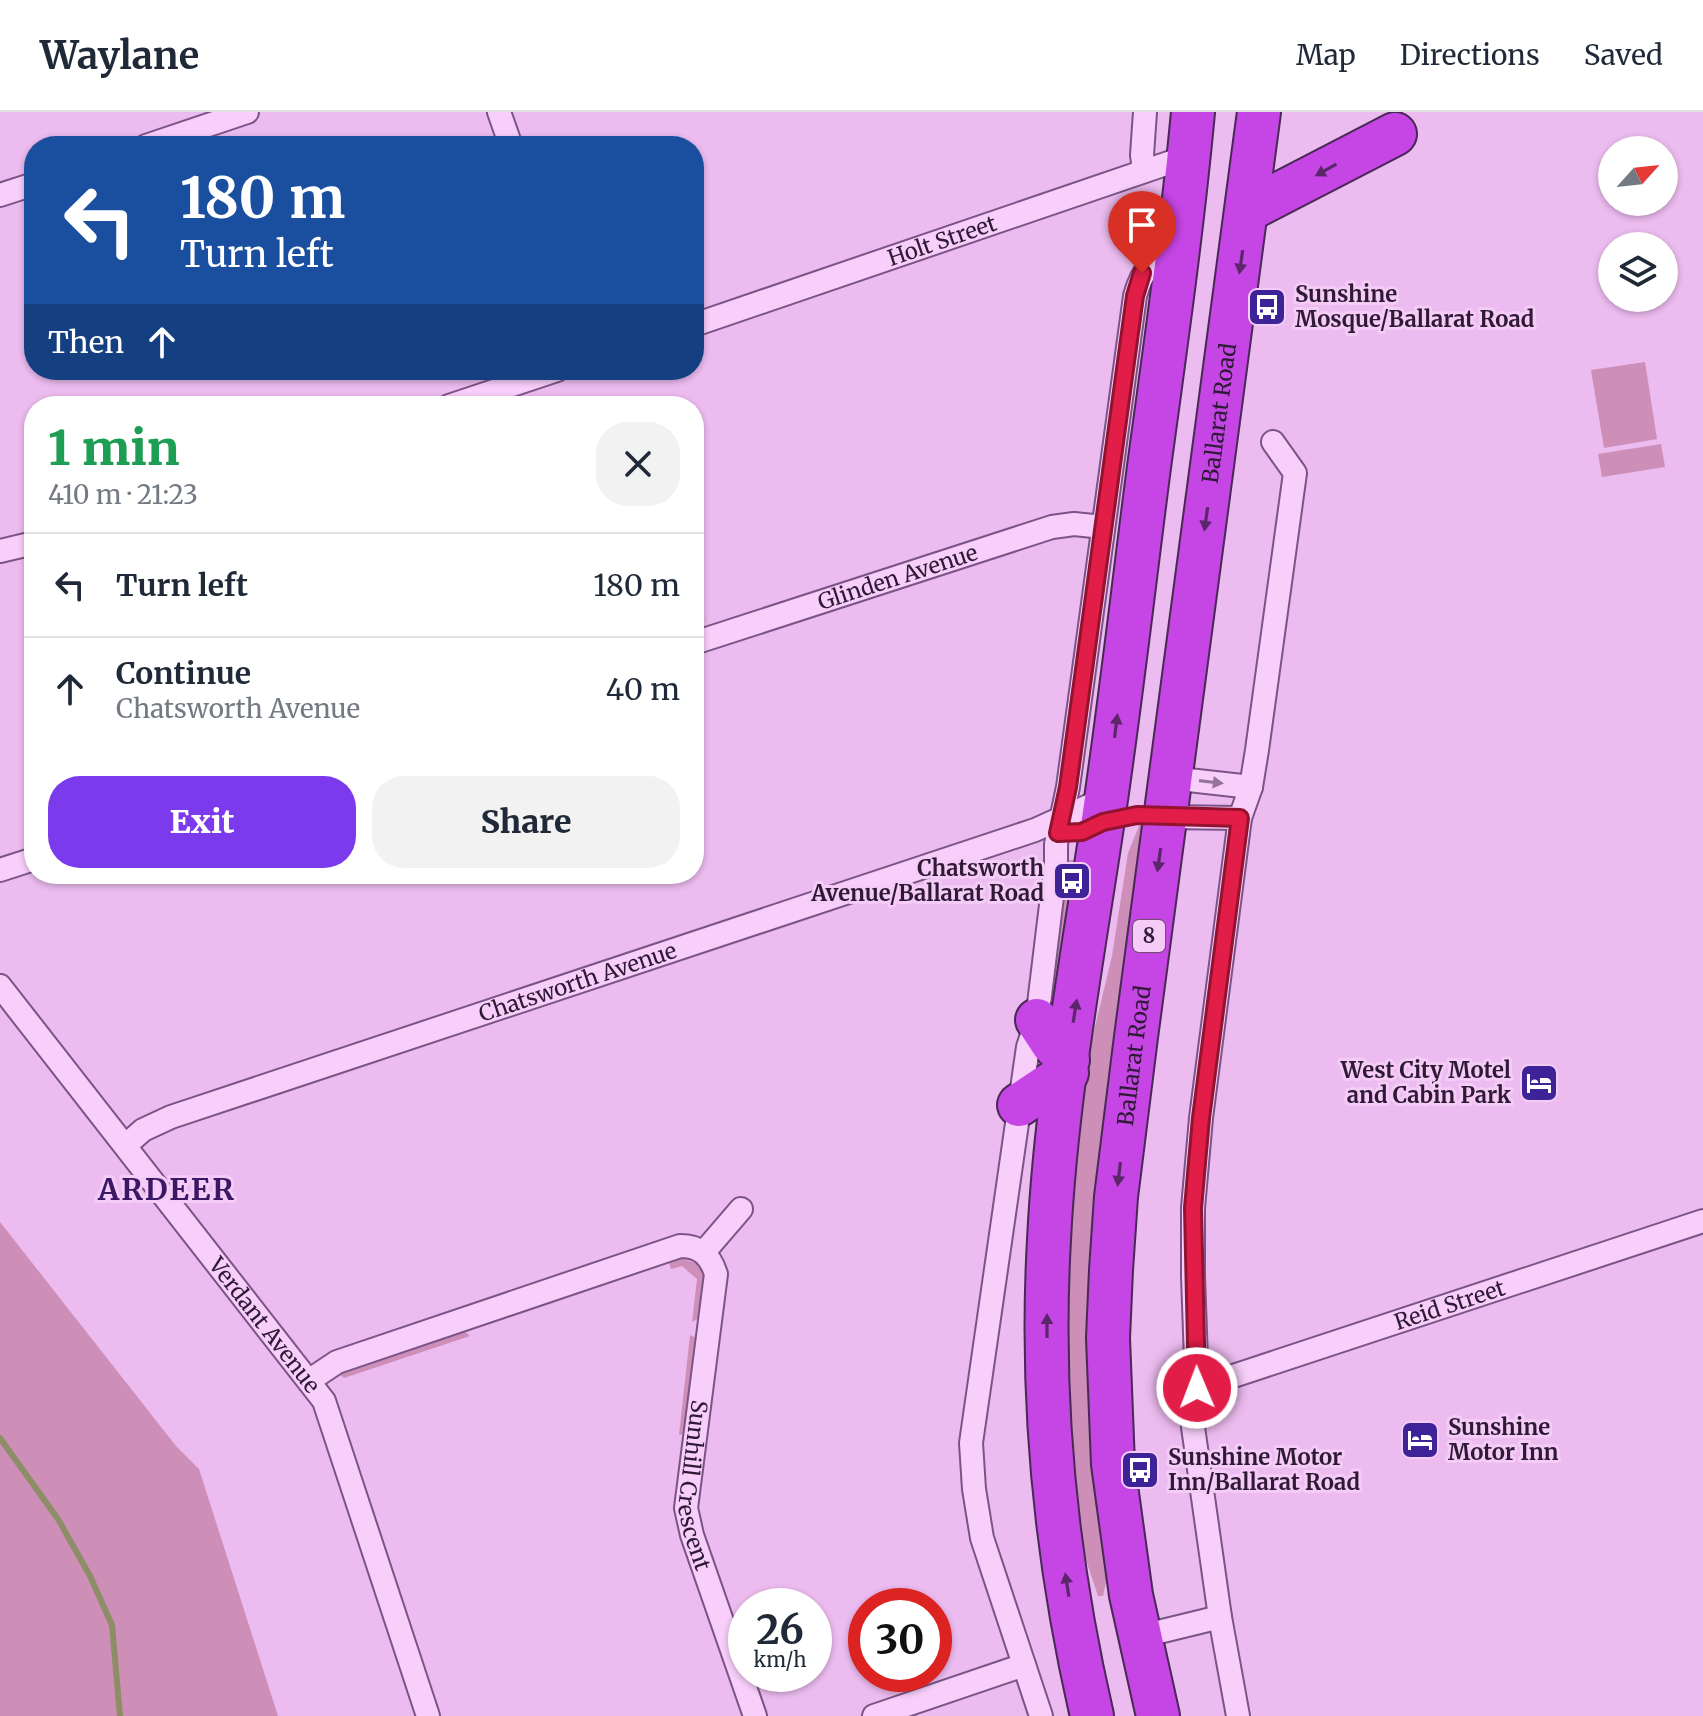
<!DOCTYPE html>
<html lang="en">
<head>
<meta charset="utf-8">
<style>
	:root { --surface:#fff; --page:#f2f2f3; --text:#1f2937; --muted:#747a83; --line:#e0e1e3; --accent:#7c3aed }
	body { margin:0; font-family:Merriweather,serif; background:var(--page); color:var(--text); height:100vh; display:flex; flex-direction:column; font-size:30px; white-space:nowrap }
	* { box-sizing:border-box; margin:0 }
	p { font-size:26px; color:var(--muted) }
	.icon { flex:none; width:44px; height:44px; fill:none; stroke:currentColor; stroke-width:2; stroke-linecap:round; stroke-linejoin:round }
	.map { position:relative; flex:1; overflow:hidden }
	.sheet { position:absolute; left:24px; top:284px; width:680px; height:488px; display:flex; flex-direction:column; background:var(--surface); border-radius:32px; box-shadow:0 2px 6px #0004 }
	.sheet>* { flex:none }
	.hud { position:absolute; left:24px; top:24px; width:680px; height:244px; border-radius:32px; box-shadow:0 2px 6px #0004; background:#1a4fa0; color:#fff; overflow:hidden }
	.needle { width:52px; rotate:63deg }
	.tools { position:absolute; left:1598px; top:24px; display:grid; gap:16px }
	.tools a { display:grid; place-items:center; width:80px; height:80px; border-radius:50%; background:var(--surface); box-shadow:0 2px 6px #0004; font-size:40px }
	.speed { position:absolute; left:728px; top:1476px; display:flex; gap:16px; font-size:40px; font-weight:700; text-align:center }
	.speed>* { display:grid; place-content:center; width:104px; height:104px; border-radius:50%; background:var(--surface); box-shadow:0 2px 6px #0004; line-height:1 }
	.speed small { font-size:20px; font-weight:400 }
	.speed .limit { border:12px solid #d22; background:#fff; color:#111 }
	.pin { position:absolute; display:grid; place-items:center; width:68px; height:68px; color:#fff; margin:-82px -34px; border-radius:50% 50% 50% 0; rotate:-45deg; box-shadow:0 0 8px #0007 }
	.pin .icon { rotate:45deg }
	.me { position:absolute; width:88px; margin:-44px; rotate:359deg; stroke-linejoin:round; filter:drop-shadow(0 0 6px #0008) }
	.turn { display:flex; align-items:center; gap:28px; height:168px; padding:0 24px; font-size:36px }
	.turn .icon { width:104px; height:104px; stroke-width:2.5 }
	.turn b { display:block; font-size:56px; line-height:68px }
	.then { display:flex; align-items:center; height:76px; padding:0 24px; background:#0003; gap:16px; font-size:30px }
	.round { display:grid; place-items:center; flex:none; width:84px; height:84px; border-radius:32px; background:var(--page) }
	.head { display:flex; align-items:center; justify-content:space-between; height:136px; padding:0 24px }
	h1 { font-size:48px; font-weight:800; line-height:60px; color:#1e9e55 }
	.button { display:flex; gap:16px; margin-top:auto; padding:16px 24px }
	.button a { flex:1; height:92px; border-radius:32px; background:var(--accent); color:#fff; font-size:32px; font-weight:800; line-height:92px; text-align:center }
	.button a+a { background:var(--page); color:var(--text) }
	ul { padding:0; list-style:none }
	li { display:flex; align-items:center; gap:24px; height:104px; padding:0 24px; border-top:2px solid var(--line) }
	li div { flex:1 }
	li b { display:block; font-size:30px }
	li em { font-style:normal }
	header { display:flex; align-items:center; gap:48px; box-sizing:border-box; height:112px; padding:0 40px; background:var(--surface); border-bottom:2px solid var(--line) }
	header strong { font-size:38px }
	nav { display:flex; gap:44px; margin-inline-start:auto; font-size:28px }
	.map>svg:first-child { display:block }
	.green { fill:#cd8fb7 }
	.lines { fill:none; stroke-linecap:round; stroke-linejoin:round }
	.stream { stroke:#8d8d67; stroke-width:6 }
	.street-casing { stroke:#7b5487; stroke-width:26 }
	.highway-casing { stroke:#472954; stroke-width:46 }
	.street { stroke:#f8cefa; stroke-width:22 }
	.highway { stroke:#c545e5; stroke-width:42 }
	.oneway { fill:#5b276a }
	.oneway2 { fill:#937498 }
	.route-casing { stroke:#92132f; stroke-width:20 }
	.route { stroke:#e11d48; stroke-width:14 }
	.labels { text-anchor:middle; stroke-width:6; stroke-linejoin:round; paint-order:stroke }
	.shield { fill:#f5cbf7; stroke:#6a4f6f; stroke-width:2 }
	.shield-label { font-size:20px; font-weight:bold; fill:#2e1a35 }
	.street-label { font-size:22px; fill:#2e1a35; stroke:#f5cbf7 }
	.poi-label { font-size:22px; font-weight:bold; fill:#2e1a35; stroke:#f5cbf7; text-anchor:start }
	.district-label { font-size:30px; font-weight:bold; letter-spacing:2px; fill:#3a1864; stroke:#f5cbf7 }
</style>
</head>
<body>
<header>
<strong>Waylane</strong>
<nav><a>Map</a><a>Directions</a><a>Saved</a></nav>
</header>
<div class="map">
<svg width="1703" height="1604" viewBox="0 0 1703 1604">
	<rect width="100%" height="100%" fill="#ecbbef"/>
	<!-- green -->
	<path class="green" d="M1645,250l12,77 -53,9 -13,-78z
		M1661,332l4,23 -63,10 -4,-23z
		M1139,714h6l-37,747 -5,23h-5l-16,-48 -8,-59 -8,-132 3,-121 19,-180 24,-100 16,-103z
		M1069,748h9l-19,143 -7,-1 1,-17 -3,-1 14,-99 4,-1z
		M0,1110l176,224 23,23 79,247h-278z
		M681,1146l17,6 6,11 -5,43 -7,4 5,-43 -15,-13 -11,3 -2,-6z
		M464,1219l6,5 -126,42 -4,-3 11,-7z
		M690,1223l6,3 -12,96 -5,1z"/>
	<g class="lines">
		<!-- stream -->
		<path class="stream" d="M0,1326l58,81 32,57 22,49 8,91"/>
		<!-- street casing -->
		<g class="street-casing">
			<g id="street">
				<path d="M499,0l12,34"/>
				<path d="M146,34l101,-34"/>
				<path d="M1144,59l-2,-16 3,-43"/>
				<path d="M0,83l34,-11"/>
				<path id="s1" d="M694,213l495,-169"/>
				<path d="M449,294l108,-36"/>
				<path d="M0,439l34,-8"/>
				<path id="s2" d="M694,531l358,-116 22,-3 29,3"/>
				<path d="M1171,666l80,9"/>
				<path d="M1165,705l75,1"/>
				<path d="M0,758l34,-11"/>
				<path id="s3" d="M0,874l324,415 104,315"/>
				<path id="s4" d="M126,1033l17,-15 28,-13 864,-287 71,-32"/>
				<path d="M704,1140l37,-43"/>
				<path id="s5" d="M310,1268l27,-18 343,-116c20,0 30,9 36,28l-30,234 6,27 63,181"/>
				<path id="s6" d="M1197,1276l506,-167"/>
				<path d="M1138,1525l82,-20"/>
				<path d="M874,1604l150,-51"/>
				<path d="M1041,1604l-59,-178 -8,-49 -3,-46 57,-396 9,-27 19,-156v-20l12,-57 67,-491c8,-29 15,-33 42,-46"/>
				<path d="M1238,1604l-18,-99 -27,-190 4,-39 -4,-112v-68l8,-90 39,-300 11,-31 6,-37 38,-277 -22,-31"/>
			</g>
		</g>
		<!-- highway casing -->
		<g class="highway-casing">
			<g id="highway">
				<path d="M1248,98l147,-76"/>
				<path d="M1037,908l15,23 16,17"/>
				<path d="M1019,993l48,-32"/>
				<path d="M1092,1604c-36,-156 -52,-316 -43,-476 7,-143 34,-285 55,-427 17,-115 30,-231 45,-346 16,-118 33,-236 44,-355"/>
				<path id="s7" d="M1158,1604l-27,-121 -18,-131 -5,-126 3,-68 5,-73 20,-160 123,-925"/>
			</g>
		</g>
		<!-- street -->
		<use href="#street" class="street"/>
		<!-- highway -->
		<use href="#highway" class="highway"/>
	</g>
	<!-- one-way arrows -->
	<defs><path id="oneway-solid" d="M-6-.8H1V-3.2L6.5 0L1 3.2V.8H-6Z" transform="scale(2)"/></defs>
	<g class="oneway">
		<use href="#oneway-solid" transform="translate(1326 58) rotate(151)"/>
		<use href="#oneway-solid" transform="translate(1241 150) rotate(98)"/>
		<use href="#oneway-solid" transform="translate(1206 407) rotate(98)"/>
		<use href="#oneway-solid" transform="translate(1116 614) rotate(-83)"/>
		<use href="#oneway-solid" transform="translate(1159 748) rotate(98)"/>
		<use href="#oneway-solid" transform="translate(1075 899) rotate(-81)"/>
		<use href="#oneway-solid" transform="translate(1119 1062) rotate(97)"/>
		<use href="#oneway-solid" transform="translate(1047 1214) rotate(-90)"/>
		<use href="#oneway-solid" transform="translate(1067 1473) rotate(-99)"/>
	</g>
	<use class="oneway2" href="#oneway-solid" transform="translate(1211 670) rotate(7)"/>
	<g class="lines">
		<!-- route casing -->
		<g class="route-casing">
			<path id="route" d="M1142,161l-7,23 -67,491 -10,46 24,-1 21,-10 34,-7 103,3 -39,300 -8,90 4,180"/>
		</g>
		<!-- route -->
		<use href="#route" class="route"/>
	</g>
	<!-- icons -->
	<defs>
		<g id="bus-square" transform="scale(2)"><rect x="-9" y="-9" width="18" height="18" rx="4" fill="#3d2298" stroke="#f5cbf7"/><path d="M-5-6H5V4H4V6H2V4H-2V6H-4V4H-5ZM-3.5-4V0h7V-4ZM-3.5 1.2v1.5H-2V1.2ZM2 1.2v1.5H3.5V1.2Z" fill="#fff"/></g>
		<g id="hotel-square" transform="scale(2)"><rect x="-9" y="-9" width="18" height="18" rx="4" fill="#3d2298" stroke="#f5cbf7"/><path d="M-6-4.5h1.5V1H6V5H4.5V3h-9V5H-6ZM-4 0a1.8 1.8 0 1 1 3.6 0ZM.5 0V-2.5h3Q6-2.5 6 0Z" fill="#fff"/></g>
	</defs>
	<g fill-rule="evenodd">
		<use href="#bus-square" x="1267" y="195"/>
		<use href="#bus-square" x="1072" y="769"/>
		<use href="#hotel-square" x="1539" y="971"/>
		<use href="#hotel-square" x="1420" y="1328"/>
		<use href="#bus-square" x="1140" y="1358"/>
	</g>
	<g class="labels">
		<!-- shield labels -->
		<rect class="shield" x="1133" y="808" width="32" height="32" rx="6"/>
		<g class="shield-label">
			<text x="1149" y="831">8</text>
		</g>
		<!-- street labels -->
		<g class="street-label">
			<text dy="8" stroke="none"><textPath href="#s1" startOffset="262">Holt Street</textPath></text>
			<text dy="8" stroke="none"><textPath href="#s7" startOffset="1314">Ballarat Road</textPath></text>
			<text dy="8" stroke="none"><textPath href="#s2" startOffset="214">Glinden Avenue</textPath></text>
			<text dy="8" stroke="none"><textPath href="#s4" startOffset="482">Chatsworth Avenue</textPath></text>
			<text dy="8" stroke="none"><textPath href="#s7" startOffset="666">Ballarat Road</textPath></text>
			<text dy="8" stroke="none"><textPath href="#s6" startOffset="266">Reid Street</textPath></text>
			<text dy="8" stroke="none"><textPath href="#s3" startOffset="430">Verdant Avenue</textPath></text>
			<text dy="8" stroke="none"><textPath href="#s5" startOffset="658">Sunhill Crescent</textPath></text>
		</g>
		<!-- poi labels -->
		<g class="poi-label">
			<text x="1295" y="190">Sunshine<tspan x="1295" dy="25">Mosque/Ballarat Road</tspan></text>
			<text x="1044" y="764" text-anchor="end">Chatsworth<tspan x="1044" dy="25">Avenue/Ballarat Road</tspan></text>
			<text x="1511" y="966" text-anchor="end">West City Motel<tspan x="1511" dy="25">and Cabin Park</tspan></text>
			<text x="1448" y="1323">Sunshine<tspan x="1448" dy="25">Motor Inn</tspan></text>
			<text x="1168" y="1353">Sunshine Motor<tspan x="1168" dy="25">Inn/Ballarat Road</tspan></text>
		</g>
		<!-- district labels -->
		<g class="district-label">
			<text x="167" y="1088">ARDEER</text>
		</g>
	</g>
</svg>
<div class="tools">
<a><svg class="needle" viewBox="-14 -14 28 28"><path d="M0-13l5 13h-10z" fill="#e53935"/><path d="M0 13l5-13h-10z" fill="#747a83"/></svg></a>
<a><svg class="icon" aria-label="layers" viewBox="0 0 24 24"><path d="M12 4l9 5-9 5-9-5zM3 14l9 5 9-5"/></svg></a>
</div>
<div class="speed"><div>26<small>km/h</small></div><div class="limit">30</div></div>
<div class="pin" style="left:1142px;top:161px;background:#d93025"><svg class="icon" aria-label="arrive" viewBox="0 0 24 24"><path d="M6 21V4h12l-3 4 3 4H6"/></svg></div>
<svg class="me" style="left:1197px;top:1276px" viewBox="-20 -20 40 40"><circle r="17" fill="#e11d48" stroke="#fff" stroke-width="3"/><path d="M0-11L8 9 0 5-8 9z" fill="#fff"/></svg>
<div class="hud">
<div class="turn"><svg class="icon" aria-label="left" viewBox="0 0 24 24"><path d="M17 20v-9H6M10 6l-5 5 5 5"/></svg><div><b>180 m</b>Turn left</div></div>
<div class="then">Then<svg class="icon" aria-label="ahead" viewBox="0 0 24 24"><path d="M12 20V5M6 11l6-6 6 6"/></svg></div>
</div>
<section class="sheet">
<div class="head"><div><h1>1 min</h1><p>410 m · 21:23</p></div><a class="round"><svg class="icon" aria-label="close" viewBox="0 0 24 24"><path d="M6 6l12 12M18 6L6 18"/></svg></a></div>
<ul>
<li><svg class="icon" aria-label="left" viewBox="0 0 24 24"><path d="M17 20v-9H6M10 6l-5 5 5 5"/></svg><div><b>Turn left</b></div><em>180 m</em></li>
<li><svg class="icon" aria-label="ahead" viewBox="0 0 24 24"><path d="M12 20V5M6 11l6-6 6 6"/></svg><div><b>Continue</b><p>Chatsworth Avenue</p></div><em>40 m</em></li>
</ul>
<div class="button"><a>Exit</a><a>Share</a></div>
</section>
</div>
</body>
</html>
